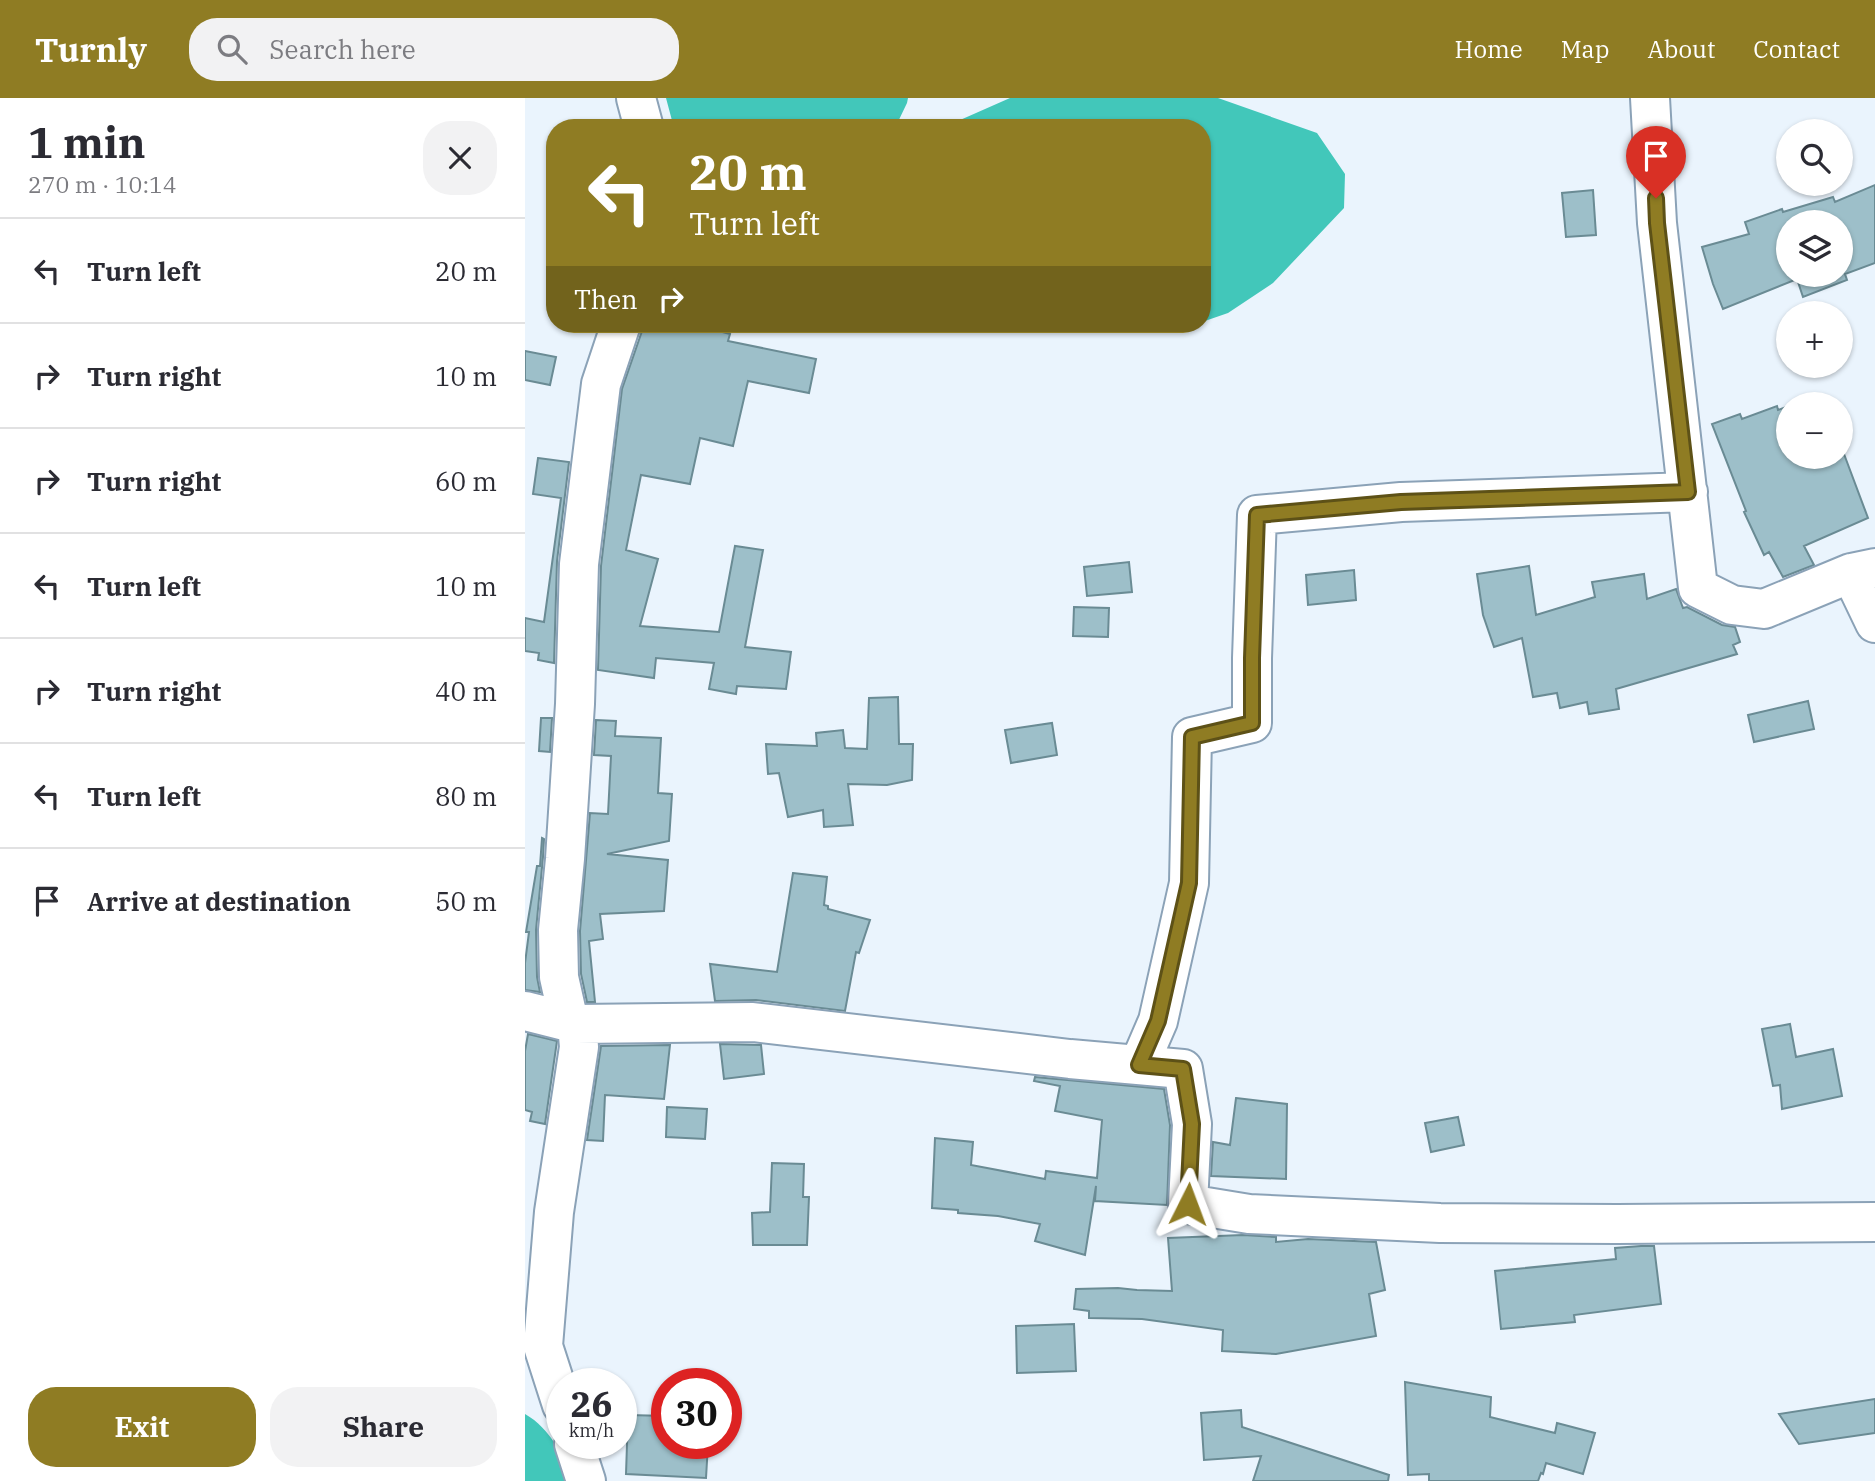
<!DOCTYPE html>
<html lang="en">
<head>
<meta charset="utf-8">
<style>
	:root { --surface:#fff; --page:#f2f2f3; --text:#2b2b33; --muted:#7c7c81; --line:#e1e1e2; --accent:#8f7c23 }
	body { margin:0; font-family:"IBM Plex Serif",serif; background:var(--page); color:var(--text); height:100vh; display:flex; flex-direction:column; font-size:26px; white-space:nowrap }
	* { box-sizing:border-box; margin:0 }
	p { font-size:23px; color:var(--muted) }
	.icon { flex:none; width:38px; height:38px; fill:none; stroke:currentColor; stroke-width:2; stroke-linecap:round; stroke-linejoin:round }
	.map { position:relative; flex:1; overflow:hidden }
	.sheet { display:flex; flex-direction:column; background:var(--surface); width:525px }
	.sheet>* { flex:none }
	.hud { position:absolute; left:21px; top:21px; width:665px; height:214px; border-radius:28px; box-shadow:0 2px 5px #0004; background:#8f7c23; color:#fff; overflow:hidden }
	.buttons { position:absolute; left:1251px; top:21px; display:grid; gap:14px }
	.buttons a { display:grid; place-items:center; width:77px; height:77px; border-radius:50%; background:var(--surface); box-shadow:0 2px 5px #0004; font-size:35px }
	.speed { position:absolute; left:21px; top:1270px; display:flex; gap:14px; font-size:35px; font-weight:700; text-align:center }
	.speed>* { display:grid; place-content:center; width:91px; height:91px; border-radius:50%; background:var(--surface); box-shadow:0 2px 5px #0004; line-height:1 }
	.speed small { font-size:18px; font-weight:400 }
	.speed .limit { border:10px solid #d22; background:#fff; color:#111 }
	.pin { position:absolute; display:grid; place-items:center; width:60px; height:60px; color:#fff; margin:-72px -30px; border-radius:50% 50% 50% 0; rotate:-45deg; box-shadow:0 0 7px #0007 }
	.pin .icon { rotate:45deg }
	.me { position:absolute; width:77px; margin:-38px; rotate:3deg; stroke-linejoin:round; filter:drop-shadow(0 0 5px #0008) }
	.turn { display:flex; align-items:center; gap:24px; height:147px; padding:0 28px; font-size:32px }
	.turn .icon { width:91px; height:91px; stroke-width:2.5 }
	.turn b { display:block; font-size:49px; line-height:60px }
	.then { display:flex; align-items:center; height:66px; padding:0 28px; background:#0003; gap:14px; font-size:26px }
	.round { display:grid; place-items:center; flex:none; width:74px; height:74px; border-radius:28px; background:var(--page) }
	.overview { display:flex; align-items:center; justify-content:space-between; height:119px; padding:0 28px }
	h1 { font-size:42px; font-weight:700; line-height:52px }
	.button { display:flex; gap:14px; margin-top:auto; padding:14px 28px }
	.button a { flex:1; height:80px; border-radius:28px; background:var(--accent); color:#fff; font-size:28px; font-weight:700; line-height:80px; text-align:center }
	.button a+a { background:var(--page); color:var(--text) }
	ul { padding:0; list-style:none }
	li { display:flex; align-items:center; gap:21px; height:105px; padding:0 28px; border-top:2px solid var(--line) }
	li div { flex:1 }
	li b { display:block; font-size:26px }
	li em { font-style:normal }
	header { display:flex; align-items:center; gap:42px; box-sizing:border-box; height:98px; padding:0 35px; background:var(--accent); color:#fff }
	header strong { font-size:33px }
	nav { display:flex; gap:38px; margin-inline-start:auto; font-size:24px }
	.search { width:490px; height:63px; background:var(--page); display:flex; align-items:center; gap:18px; box-sizing:border-box; padding:0 24px; border-radius:28px; color:var(--muted); font-size:26px }
	main { display:flex; flex:1; min-height:0 }
	.map>svg:first-child { display:block }
	.water { fill:#42c7ba }
	.building { fill:#9dbfc9; stroke:#6a8b94; stroke-width:2; fill-rule:evenodd }
	.lines { fill:none; stroke-linecap:round; stroke-linejoin:round }
	.street-casing { stroke:#8ba2b7; stroke-width:42 }
	.street { stroke:#fff; stroke-width:38 }
	.route-casing { stroke:#5d5117; stroke-width:18 }
	.route { stroke:#8f7c23; stroke-width:12 }
</style>
</head>
<body>
<header>
<strong>Turnly</strong>
<div class="search"><svg class="icon" aria-label="search" viewBox="0 0 24 24"><circle cx="10" cy="10" r="6"/><path d="M15 15l6 6"/></svg>Search here</div>
<nav><a>Home</a><a>Map</a><a>About</a><a>Contact</a></nav>
</header>
<main>
<section class="sheet">
<div class="overview"><div><h1>1 min</h1><p>270 m · 10:14</p></div><a class="round"><svg class="icon" aria-label="close" viewBox="0 0 24 24"><path d="M6 6l12 12M18 6L6 18"/></svg></a></div>
<ul>
<li><svg class="icon" aria-label="left" viewBox="0 0 24 24"><path d="M17 20v-9H6M10 6l-5 5 5 5"/></svg><div><b>Turn left</b></div><em>20 m</em></li>
<li><svg class="icon" aria-label="right" viewBox="0 0 24 24"><path d="M7 20v-9h11M14 6l5 5-5 5"/></svg><div><b>Turn right</b></div><em>10 m</em></li>
<li><svg class="icon" aria-label="right" viewBox="0 0 24 24"><path d="M7 20v-9h11M14 6l5 5-5 5"/></svg><div><b>Turn right</b></div><em>60 m</em></li>
<li><svg class="icon" aria-label="left" viewBox="0 0 24 24"><path d="M17 20v-9H6M10 6l-5 5 5 5"/></svg><div><b>Turn left</b></div><em>10 m</em></li>
<li><svg class="icon" aria-label="right" viewBox="0 0 24 24"><path d="M7 20v-9h11M14 6l5 5-5 5"/></svg><div><b>Turn right</b></div><em>40 m</em></li>
<li><svg class="icon" aria-label="left" viewBox="0 0 24 24"><path d="M17 20v-9H6M10 6l-5 5 5 5"/></svg><div><b>Turn left</b></div><em>80 m</em></li>
<li><svg class="icon" aria-label="arrive" viewBox="0 0 24 24"><path d="M6 21V4h12l-3 4 3 4H6"/></svg><div><b>Arrive at destination</b></div><em>50 m</em></li>
</ul>
<div class="button"><a>Exit</a><a>Share</a></div>
</section>
<div class="map">
<svg width="1350" height="1383" viewBox="0 0 1350 1383">
	<rect width="100%" height="100%" fill="#eaf4fd"/>
	<!-- water -->
	<path class="water" d="M141,0h242l-1,5 -12,25h-221z
		M485,0h208l99,35 28,41 -1,34 -71,75 -45,30 -26,9v-194h-260z
		M548,226h125c-40,15 -84,7 -125,0z
		M0,1316c26,15 37,41 49,67h-49z"/>
	<!-- building -->
	<path class="building" d="M1350,87v78l-30,11 2,6 -44,17 -6,-18 -74,30 -10,-25 -11,-37 47,-13 -4,-12 37,-13 1,3 50,-15 2,5zM1264,124h52v53h-52z
		M1068,92l3,45 -30,2 -4,-44z
		M117,226h50l38,10 -2,7 88,18 -7,34 -61,-12 -15,65 -33,-8 -10,46 -49,-9 -15,75 32,9 -18,67 79,6 16,-86 28,4 -18,97 46,5 -5,37 -49,-3 -1,8 -27,-5 5,-26 -58,-5 -2,20 -56,-8 3,-104 21,-177 20,-58z
		M0,253l31,6 -6,28 -25,-5z
		M1252,308l1,4 11,-4v51h52v-11l27,72 -64,28 10,19 -31,12 -14,-25 -5,3 -20,-43 2,-1 -34,-87 28,-10 2,5z
		M13,360l31,4 -12,99 -3,102 -16,-3 1,-7 -14,-2v-33l19,4 17,-124 -28,-4z
		M604,464l3,30 -45,4 -3,-29z
		M1004,468l7,49 59,-18 -3,-15 52,-8 3,25 29,-10 7,19 4,-1 35,18 13,2 5,15 -7,3 4,9 -121,35 3,20 -30,5 -2,-12 -27,6 -3,-15 -24,4 -11,-59 -28,9 -11,-32 -6,-41z
		M829,472l2,30 -48,5 -2,-30z
		M549,509l35,1 -1,29 -35,-1z
		M373,599l1,47h14l-1,36 -25,5 -39,-1 5,41 -29,2 -1,-17 -35,7 -9,-44 -11,1 -2,-30 51,2 -1,-13 27,-3 2,18 22,1 2,-51z
		M1283,603l6,28 -60,13 -6,-27z
		M16,620h11l-2,34 -11,-1z
		M71,622l20,1 -1,15 46,2 -3,55 14,1 -3,47 -62,13 61,6 -4,51 -64,3 3,25 -14,2 6,61h-8l-6,-28 -1,-43 10,-118 18,1 3,-58 -17,-1z
		M527,625l5,32 -46,8 -6,-33z
		M17,740l2,1 -1,18 -7,73 1,47 3,15 -15,-2v-27l4,-31h-3l11,-66h3z
		M268,775l34,4 -3,28 4,1v3l42,11 -11,33 -3,-1 -11,59 -89,-11 -41,1 -5,-37 67,8z
		M1265,926l6,33 37,-8 9,47 -60,13 -2,-24 -7,1 -11,-57z
		M3,936l29,7 -12,83 -15,-3 2,-9 -7,-2v-59z
		M195,946l41,1 3,29 -40,5z
		M145,947l-6,54 -59,-4 -2,46 -16,-1 14,-94z
		M510,979l129,12 6,36 -3,80 -72,-4 1,-15 -11,69 -50,-14 5,-17 -42,-8 -40,-3v-3l-26,-2 3,-70 38,4 -2,23 74,14 1,-8 51,7 5,-58 -47,-9 5,-25 -26,-5z
		M711,1000l51,6 -1,75 -75,-3 2,-34 17,3z
		M142,1009l40,2 -2,30 -39,-2z
		M933,1019l6,28 -33,7 -6,-29z
		M247,1065l32,1 -1,33h6l-2,48h-54l-1,-32 18,-1z
		M718,1137l33,2v5l32,-3 68,3 9,48 -16,4 7,42 -100,18 -54,-3 1,-21 -81,-11 -53,-1v-7l-15,-2 2,-20 42,-1 19,2 35,1 -4,-53z
		M1116,1148h13l7,58 -87,11 1,7 -74,7 -6,-58 121,-12 -1,-11z
		M549,1226l2,47 -59,2 -1,-47z
		M880,1284l86,15 -1,20 65,16 2,-10 38,10 -12,41 -37,-11 -3,11 -2,-1 -3,8h-109v-7l-21,1z
		M1350,1301v34l-76,11 -20,-30z
		M716,1312l1,17 147,48 -1,6h-135l8,-25 -57,4 -3,-47z
		M103,1317l39,1v28h41l-2,34 -80,-4z"/>
	<g class="lines">
		<!-- street casing -->
		<g class="street-casing">
			<path id="street" d="M111,0l8,30
				M1125,0l7,125 41,365 34,17 32,4 87,-36
				M1350,470l-24,5 24,50
				M0,913l52,13 2,23 -25,165 -11,134 19,59
				M44,924l-10,-45 -1,-47 7,-71 10,-155 4,-140 22,-180 20,-60
				M52,926l176,-2 317,37 113,10 9,55 -4,80 61,10 191,9 177,1 258,-2
				M614,967l19,-44 31,-138 3,-146 60,-14v-65l5,-143 144,-13 287,-10
				M49,1346l12,37"/>
		</g>
		<!-- street -->
		<use href="#street" class="street"/>
	</g>
	<g class="lines">
		<!-- route casing -->
		<g class="route-casing">
			<path id="route" d="M663,1106l4,-80 -9,-55 -44,-4 19,-44 31,-138 3,-146 60,-14v-65l5,-143 144,-13 287,-10 -31,-269 -1,-25"/>
		</g>
		<!-- route -->
		<use href="#route" class="route"/>
	</g>
</svg>
<div class="buttons">
<a><svg class="icon" aria-label="search" viewBox="0 0 24 24"><circle cx="10" cy="10" r="6"/><path d="M15 15l6 6"/></svg></a>
<a><svg class="icon" aria-label="layers" viewBox="0 0 24 24"><path d="M12 4l9 5-9 5-9-5zM3 14l9 5 9-5"/></svg></a>
<a>+</a>
<a>−</a>
</div>
<div class="speed"><div>26<small>km/h</small></div><div class="limit">30</div></div>
<div class="pin" style="left:1131px;top:100px;background:#d93025"><svg class="icon" aria-label="arrive" viewBox="0 0 24 24"><path d="M6 21V4h12l-3 4 3 4H6"/></svg></div>
<svg class="me" style="left:663px;top:1106px" viewBox="-20 -20 40 40"><path d="M0-17L14 15 0 8-14 15z" fill="#8f7c23" stroke="#fff" stroke-width="4"/></svg>
<div class="hud">
<div class="turn"><svg class="icon" aria-label="left" viewBox="0 0 24 24"><path d="M17 20v-9H6M10 6l-5 5 5 5"/></svg><div><b>20 m</b>Turn left</div></div>
<div class="then">Then<svg class="icon" aria-label="right" viewBox="0 0 24 24"><path d="M7 20v-9h11M14 6l5 5-5 5"/></svg></div>
</div>
</div>
</main>
</body>
</html>
